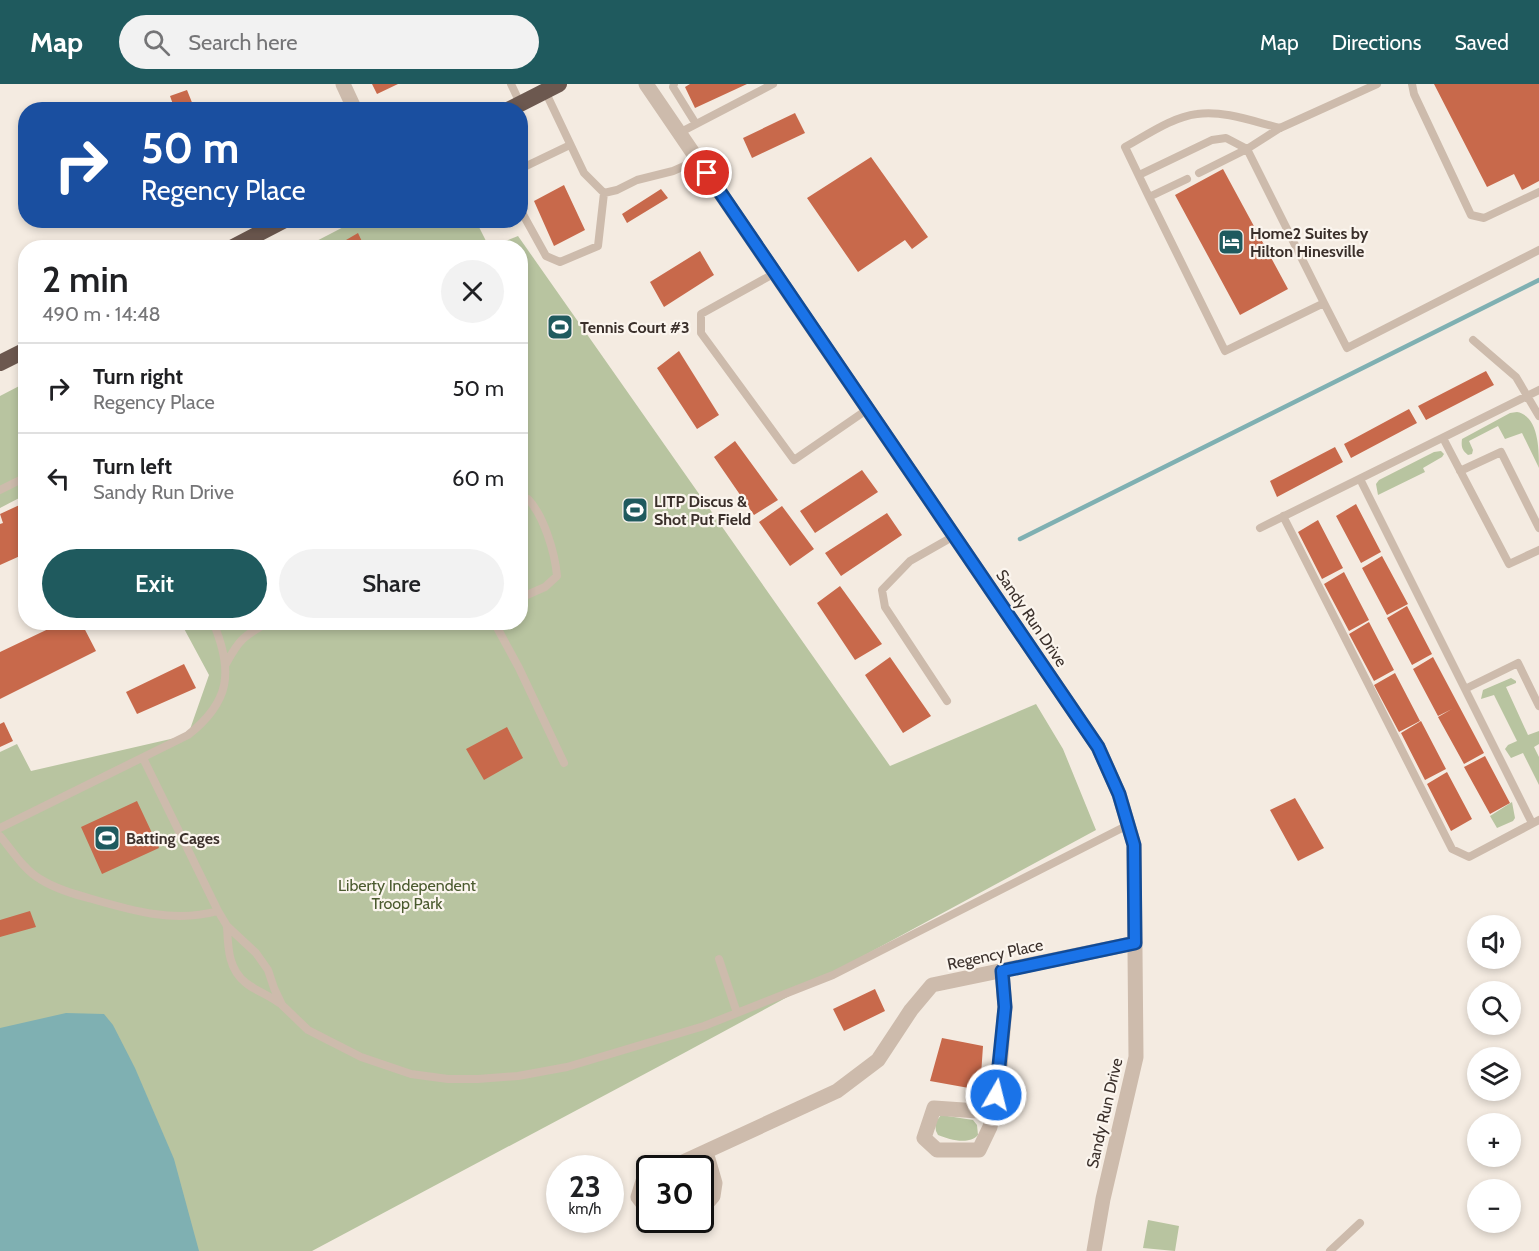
<!DOCTYPE html>
<html lang="en">
<head>
<meta charset="utf-8">
<style>
	:root { --surface:#fff; --page:#f2f2f2; --text:#202124; --muted:#757577; --line:#e0e0e0; --accent:#1f5a5e }
	body { margin:0; font-family:Cabin,sans-serif; background:var(--page); color:var(--text); height:100vh; display:flex; flex-direction:column; font-size:22px; white-space:nowrap }
	* { box-sizing:border-box; margin:0 }
	p { font-size:20px; color:var(--muted) }
	.icon { flex:none; width:33px; height:33px; fill:none; stroke:currentColor; stroke-width:2; stroke-linecap:round; stroke-linejoin:round }
	.map { position:relative; flex:1; overflow:hidden }
	.drawer { position:absolute; left:18px; top:156px; width:510px; height:390px; display:flex; flex-direction:column; background:var(--surface); border-radius:24px; box-shadow:0 3px 9px #0003 }
	.drawer>* { flex:none }
	.banner { position:absolute; left:18px; top:18px; width:510px; height:126px; border-radius:24px; box-shadow:0 3px 9px #0003; background:#1a4fa0; color:#fff; overflow:hidden }
	.buttons { position:absolute; left:1467px; top:831px; display:grid; gap:12px }
	.buttons a { display:grid; place-items:center; width:54px; height:54px; border-radius:50%; background:var(--surface); box-shadow:0 3px 9px #0003; font-size:30px }
	.speed { position:absolute; left:546px; top:1071px; display:flex; gap:12px; font-size:30px; font-weight:700; text-align:center }
	.speed>* { display:grid; place-content:center; width:78px; height:78px; border-radius:50%; background:var(--surface); box-shadow:0 3px 9px #0003; line-height:1 }
	.speed small { font-size:15px; font-weight:400 }
	.speed .limit { border:3px solid #111; border-radius:9px; background:#fff; color:#111 }
	.pin { position:absolute; display:grid; place-items:center; width:51px; height:51px; color:#fff; margin:-26px; border:3px solid #fff; border-radius:50%; box-shadow:0 2px 6px #0007 }
	.me { position:absolute; width:66px; margin:-33px; rotate:8deg; stroke-linejoin:round; filter:drop-shadow(0 0 4px #0008) }
	.turn { display:flex; align-items:center; gap:21px; height:126px; padding:0 24px; font-size:27px }
	.turn .icon { width:78px; height:78px; stroke-width:2.5 }
	.turn b { display:block; font-size:42px; line-height:51px }
	.round { display:grid; place-items:center; flex:none; width:63px; height:63px; border-radius:32px; background:var(--page) }
	.head { display:flex; align-items:center; justify-content:space-between; height:102px; padding:0 24px }
	h1 { font-size:36px; font-weight:600; line-height:45px }
	.cta { display:flex; gap:12px; margin-top:auto; padding:12px 24px }
	.cta a { flex:1; height:69px; border-radius:36px; background:var(--accent); color:#fff; font-size:24px; font-weight:600; line-height:69px; text-align:center }
	.cta a+a { background:var(--page); color:var(--text) }
	ul { padding:0; list-style:none }
	li { display:flex; align-items:center; gap:18px; height:90px; padding:0 24px; border-top:2px solid var(--line) }
	li div { flex:1 }
	li b { display:block; font-size:22px }
	li em { font-style:normal }
	header { display:flex; align-items:center; gap:36px; box-sizing:border-box; height:84px; padding:0 30px; background:var(--accent); color:#fff }
	header strong { font-size:28px }
	nav { display:flex; gap:33px; margin-inline-start:auto; font-size:21px }
	.search { width:420px; height:54px; background:var(--page); display:flex; align-items:center; gap:15px; box-sizing:border-box; padding:0 21px; border-radius:33px; color:var(--muted); font-size:22px }
	.map>svg:first-child { display:block }
	.green { fill:#b8c4a0 }
	.water { fill:#7fb0b2 }
	.lines { fill:none; stroke-linecap:round; stroke-linejoin:round }
	.stream { stroke:#7fb0b2; stroke-width:4.5 }
	.building { fill:#c8694b }
	.service { stroke:#cdbbac; stroke-width:8 }
	.minor { stroke:#cdbbac; stroke-width:15 }
	.tertiary { stroke:#cdbbac; stroke-width:15 }
	.trunk { stroke:#6c584f; stroke-width:16 }
	.route-casing { stroke:#114b97; stroke-width:15 }
	.route { stroke:#1a73e8; stroke-width:10 }
	.labels { text-anchor:middle; stroke-width:4.5; stroke-linejoin:round; paint-order:stroke }
	.poi-label { font-size:16px; font-weight:bold; fill:#3b302b; stroke:#fbf5ee; text-anchor:start }
	.street-label { font-size:16px; fill:#3b302b; stroke:#fbf5ee }
	.park-label { font-size:16px; fill:#4a5a2e; stroke:#fbf5ee }
</style>
</head>
<body>
<header>
<strong>Map</strong>
<div class="search"><svg class="icon" aria-label="search" viewBox="0 0 24 24"><circle cx="10" cy="10" r="6"/><path d="M15 15l6 6"/></svg>Search here</div>
<nav><a>Map</a><a>Directions</a><a>Saved</a></nav>
</header>
<div class="map">
<svg width="1539" height="1167" viewBox="0 0 1539 1167">
	<rect width="100%" height="100%" fill="#f4ebe1"/>
	<!-- green -->
	<path class="green" d="M357,136l119,1 13,26 -186,1z
		M518,152l372,530 146,-62 27,45 33,81 -412,223 -372,198h-312v-499l17,-8 14,27 157,-36 21,-60 -28,-52 339,-1v-374l-29,-1z
		M25,299v112l-25,13v-112z
		M1517,328c22,4 22,38 22,56l-17,-35 -17,6 -7,-13 -29,15 4,9 -1,4 -4,1c-6,-5 -7,-8 -6,-16l48,-26z
		M1441,367l3,3 -2,3 -19,11 2,4 -47,23 -2,-11 3,-4 55,-28z
		M1511,594l5,3v2l-10,4 22,48 11,-4v13l-5,3 5,10v28l-16,-32 -12,5 -6,-9 3,-4 9,-4 -23,-46 -13,4 2,-9z
		M1512,718l3,16 -2,3 -16,7 -7,-12z
		M941,1031l32,5 4,5 1,10c-9,10 -28,5 -40,0l-2,-4 -1,-8z
		M1148,1136l31,6 -4,25 -32,-3z"/>
	<!-- water -->
	<path class="water" d="M66,929l38,1 9,11 22,43 39,91 25,92h-199v-223z"/>
	<g class="lines">
		<!-- stream -->
		<path class="stream" d="M1020,455l519,-259"/>
	</g>
	<!-- building -->
	<path class="building" d="M372,0h26l-21,10z
		M690,0h57l-52,24 -10,-21z
		M1434,0h105v97l-17,9 -8,-16 -27,13z
		M187,6l8,20h-20l-5,-14z
		M795,29l10,20 -53,25 -9,-20z
		M871,73l57,80 -16,12 -7,-9 -47,32 -51,-74z
		M1223,85l65,120 -48,26 -65,-120z
		M564,101l21,45 -31,16 -20,-45z
		M661,105l7,9 -41,25 -5,-9z
		M358,149l7,15h-36l17,-8z
		M700,167l14,24 -50,32 -14,-25z
		M679,267l40,64 -22,14 -40,-61z
		M1486,287l8,14 -68,35 -8,-14z
		M1409,325l8,14 -66,35 -7,-14z
		M735,357l43,59 -24,15 -40,-58z
		M1335,363l8,15 -66,35 -7,-16z
		M862,386l16,22 -63,41 -15,-22z
		M26,418v65l-6,-11 -20,9v-41l3,-1 -3,-9z
		M1356,420l25,48 -20,11 -25,-47z
		M782,422l32,43 -24,17 -31,-44z
		M887,429l15,22 -61,41 -16,-23z
		M1318,436l25,48 -21,11 -24,-47z
		M1382,472l26,48 -21,11 -25,-47z
		M1344,488l25,48 -20,11 -25,-47z
		M840,502l42,58 -27,16 -38,-57z
		M1407,522l25,48 -20,11 -25,-47z
		M63,538h18l15,29 -96,48v-47z
		M1369,538l25,48 -20,11 -25,-47z
		M890,573l41,59 -28,17 -38,-58z
		M1433,573l51,96 -20,11 -26,-47 14,-8 -14,7 -25,-47z
		M184,580l12,24 -59,26 -11,-22z
		M1395,589l25,48 -21,11 -25,-47z
		M1421,637l25,48 -21,11 -24,-47z
		M4,638l9,19 -13,6v-23z
		M507,643l16,31 -39,22 -18,-31z
		M1485,672l25,47 -20,11 -26,-47z
		M1447,688l25,47 -21,12 -24,-47z
		M1295,714l29,50 -26,13 -28,-51z
		M137,717l22,47 -57,26 -21,-47z
		M30,827l6,16 -36,10v-17z
		M875,905l10,22 -41,20 -11,-22z
		M942,954l41,8 -3,44 -50,-9z"/>
	<g class="lines">
		<!-- service -->
		<path class="service" d="M511,0l9,19
			M674,0l-1,3 23,37
			M1412,0l2,10 57,121 13,3 55,-26
			M545,7l39,82 20,20 13,-3 20,-10 36,-9 25,-11
			M679,49l94,-49
			M520,85l50,-24
			M1199,89l48,-24 33,-21 97,-44
			M1139,91l73,-35 14,-2 21,11 77,154 -99,48 -76,-154 38,-18
			M1149,113l-24,-50c22,-12 47,-30 72,-33 27,-4 58,8 83,14
			M520,125l26,47 14,6 38,-16 6,-53
			M775,189l-74,41v19l93,127 74,-51
			M1324,219l23,45 192,-98
			M1473,256l43,37 23,39
			M1443,354l66,126 30,-14
			M1460,387l41,-19 38,76
			M1360,395l172,344
			M0,406l26,-13
			M520,414l8,1c16,17 27,54 29,77l-12,11 -25,11
			M1283,432l169,333 17,8 70,-37
			M1260,444l279,-138
			M494,538l25,46 45,95
			M226,580c13,-25 19,-29 43,-42
			M1465,605l53,-26 21,43
			M947,617l-62,-94 -3,-17 28,-29 44,-25
			M143,674l75,153 9,15 29,27 12,17 6,18 8,17 26,25 53,27 50,17 37,5h30l40,-3 49,-9 137,-41 129,-51 295,-150
			M0,744l188,-93c42,-33 46,-63 25,-113
			M0,752c12,14 24,34 40,43 16,10 34,15 52,20 41,12 83,24 126,12
			M227,842c1,21 1,43 19,57 10,8 23,12 33,20
			M719,875l18,54
			M1330,1167l30,-28"/>
		<!-- minor -->
		<path class="minor" d="M343,0l12,26
			M993,1028l-59,-4 -10,30 13,12h42l11,-23 9,-49 6,-71 -3,-36
			M670,1084l167,-77 41,-31 33,-50 21,-25 203,-42
			M650,1094l-7,3 -5,16 12,16
			M700,1127l13,-15 2,-13 -9,-31
			M663,1136l6,3 24,-3"/>
		<!-- tertiary -->
		<path class="tertiary" d="M646,0l452,663 21,47 15,51 2,212 -33,142 -9,52"/>
		<!-- trunk -->
		<path class="trunk" d="M508,26l51,-26
			M231,164l54,-28
			M0,279l26,-13"/>
	</g>
	<g class="lines">
		<!-- route casing -->
		<g class="route-casing">
			<path id="route" d="M707,89l391,574 21,47 15,51 1,98 -133,28 3,36 -9,88"/>
		</g>
		<!-- route -->
		<use href="#route" class="route"/>
	</g>
	<!-- icons -->
	<defs>
		<g id="hotel-square" transform="scale(1.35)"><rect x="-9" y="-9" width="18" height="18" rx="4" fill="#1f5a5e" stroke="#fbf5ee"/><path d="M-6-4.5h1.5V1H6V5H4.5V3h-9V5H-6ZM-4 0a1.8 1.8 0 1 1 3.6 0ZM.5 0V-2.5h3Q6-2.5 6 0Z" fill="#fff"/></g>
		<g id="stadium-square" transform="scale(1.35)"><rect x="-9" y="-9" width="18" height="18" rx="4" fill="#1f5a5e" stroke="#fbf5ee"/><path d="M0-5a6.5 5 0 1 0 0 10a6.5 5 0 1 0 0-10ZM-3.5-1.8h7v3.6h-7Z" fill="#fff"/></g>
	</defs>
	<g fill-rule="evenodd">
		<use href="#hotel-square" x="1231" y="158"/>
		<use href="#stadium-square" x="560" y="243"/>
		<use href="#stadium-square" x="635" y="426"/>
		<use href="#stadium-square" x="107" y="754"/>
	</g>
	<g class="labels">
		<!-- poi labels -->
		<g class="poi-label">
			<text x="1250" y="155">Home2 Suites by<tspan x="1250" dy="18">Hilton Hinesville</tspan></text>
			<text x="580" y="249">Tennis Court #3</text>
			<text x="654" y="423">LITP Discus &amp;<tspan x="654" dy="18">Shot Put Field</tspan></text>
			<text x="126" y="760">Batting Cages</text>
		</g>
		<!-- street labels -->
		<g class="street-label">
			<text transform="translate(1032 534) rotate(56)" y="6">Sandy Run Drive</text>
			<text transform="translate(995 870) rotate(-12)" y="6">Regency Place</text>
			<text transform="translate(1104 1029) rotate(-77)" y="6">Sandy Run Drive</text>
		</g>
		<!-- park labels -->
		<g class="park-label">
			<text x="407" y="807">Liberty Independent<tspan x="407" dy="18">Troop Park</tspan></text>
		</g>
	</g>
</svg>
<div class="buttons">
<a><svg class="icon" aria-label="sound" viewBox="0 0 24 24"><path d="M4 9h4l5-4v14l-5-4H4zM17 9q2 3 0 6"/></svg></a>
<a><svg class="icon" aria-label="search" viewBox="0 0 24 24"><circle cx="10" cy="10" r="6"/><path d="M15 15l6 6"/></svg></a>
<a><svg class="icon" aria-label="layers" viewBox="0 0 24 24"><path d="M12 4l9 5-9 5-9-5zM3 14l9 5 9-5"/></svg></a>
<a>+</a>
<a>−</a>
</div>
<div class="speed"><div>23<small>km/h</small></div><div class="limit">30</div></div>
<div class="pin" style="left:707px;top:89px;background:#d93025"><svg class="icon" aria-label="arrive" viewBox="0 0 24 24"><path d="M6 21V4h12l-3 4 3 4H6"/></svg></div>
<svg class="me" style="left:996px;top:1011px" viewBox="-20 -20 40 40"><circle r="17" fill="#1a73e8" stroke="#fff" stroke-width="3"/><path d="M0-11L8 9 0 5-8 9z" fill="#fff"/></svg>
<div class="banner">
<div class="turn"><svg class="icon" aria-label="right" viewBox="0 0 24 24"><path d="M7 20v-9h11M14 6l5 5-5 5"/></svg><div><b>50 m</b>Regency Place</div></div>
</div>
<section class="drawer">
<div class="head"><div><h1>2 min</h1><p>490 m · 14:48</p></div><a class="round"><svg class="icon" aria-label="close" viewBox="0 0 24 24"><path d="M6 6l12 12M18 6L6 18"/></svg></a></div>
<ul>
<li><svg class="icon" aria-label="right" viewBox="0 0 24 24"><path d="M7 20v-9h11M14 6l5 5-5 5"/></svg><div><b>Turn right</b><p>Regency Place</p></div><em>50 m</em></li>
<li><svg class="icon" aria-label="left" viewBox="0 0 24 24"><path d="M17 20v-9H6M10 6l-5 5 5 5"/></svg><div><b>Turn left</b><p>Sandy Run Drive</p></div><em>60 m</em></li>
</ul>
<div class="cta"><a>Exit</a><a>Share</a></div>
</section>
</div>
</body>
</html>
